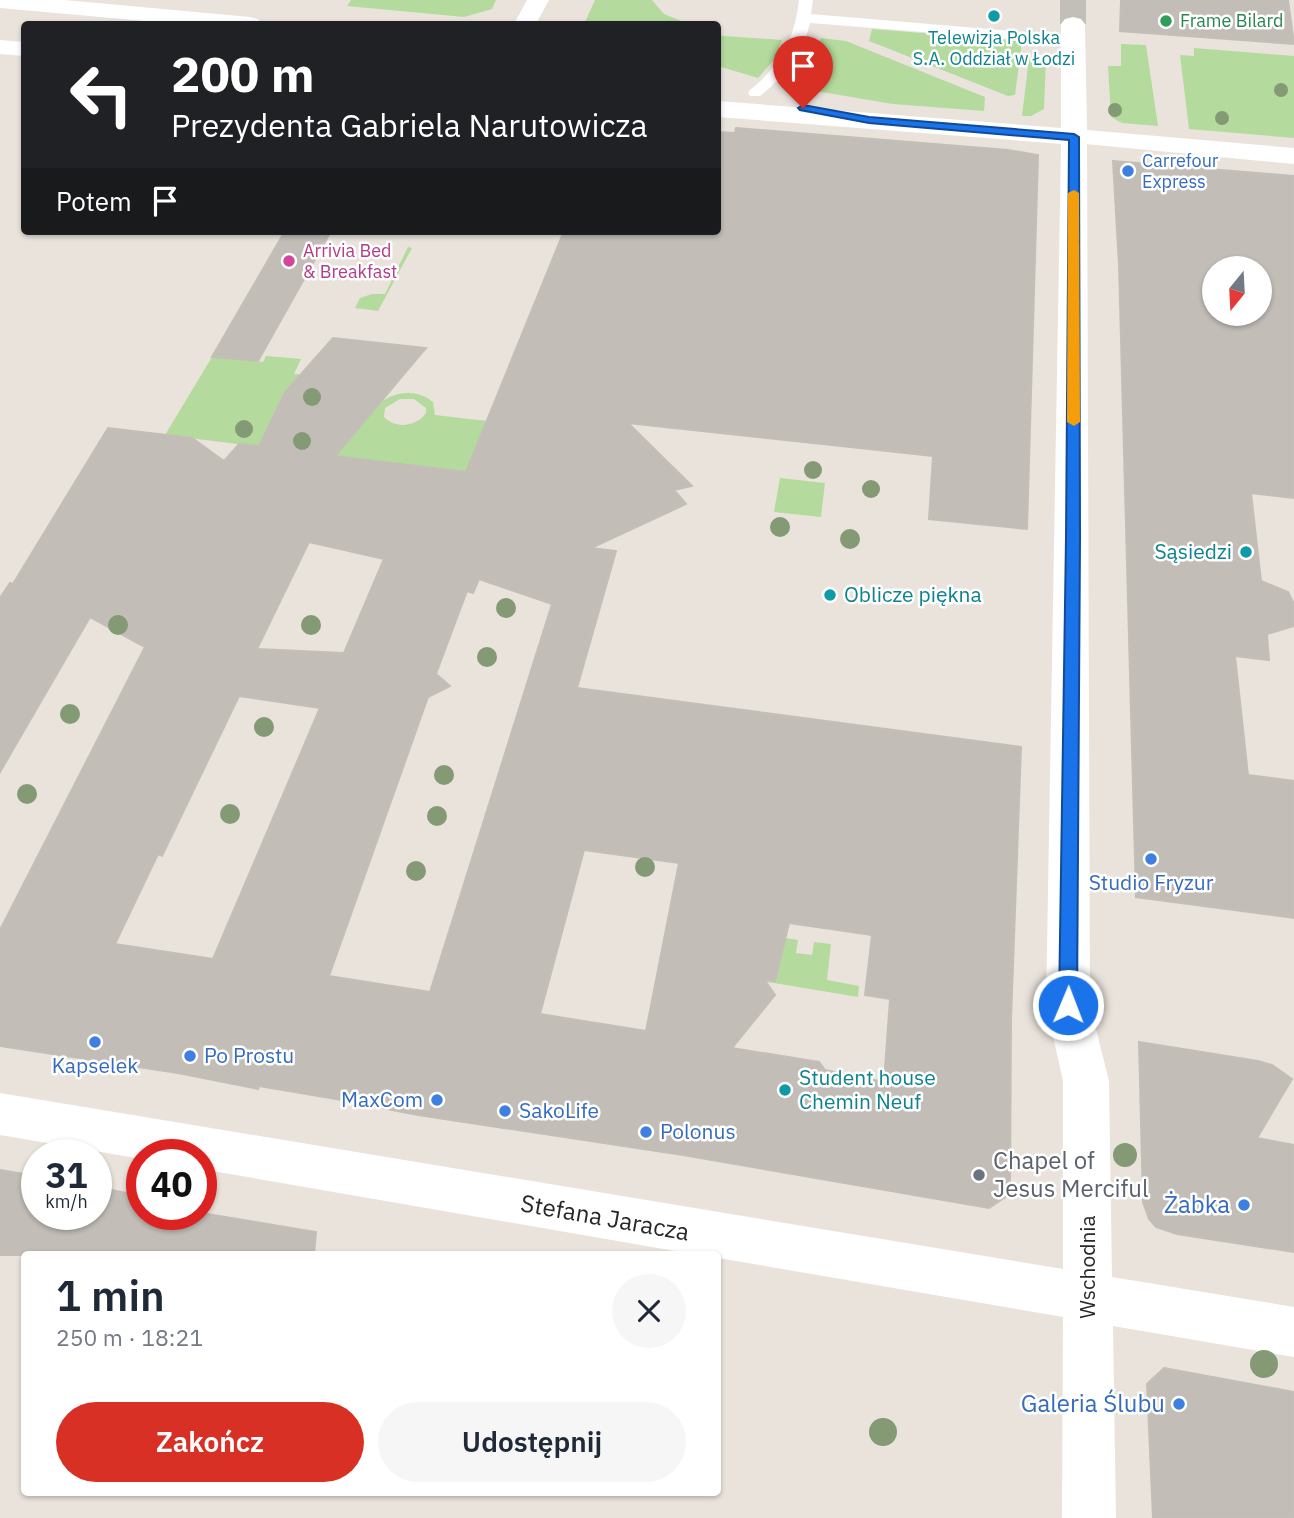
<!DOCTYPE html>
<html lang="pl">
<head>
<meta charset="utf-8">
<style>
	:root { --surface:#fff; --page:#f6f6f7; --text:#1f2937; --muted:#747a83; --accent:#d93025 }
	body { margin:0; font-family:"IBM Plex Sans",sans-serif; background:var(--page); color:var(--text); height:100vh; display:flex; flex-direction:column; font-size:26px; white-space:nowrap }
	* { box-sizing:border-box; margin:0 }
	p { font-size:23px; color:var(--muted) }
	.icon { flex:none; width:38px; height:38px; fill:none; stroke:currentColor; stroke-width:2; stroke-linecap:round; stroke-linejoin:round }
	.map { position:relative; flex:1; overflow:hidden }
	.drawer { position:absolute; left:21px; top:1251px; width:700px; height:245px; display:flex; flex-direction:column; background:var(--surface); border-radius:7px; box-shadow:0 2px 5px #0004 }
	.drawer>* { flex:none }
	.guide { position:absolute; left:21px; top:21px; width:700px; height:214px; border-radius:7px; box-shadow:0 2px 5px #0004; background:#202124; color:#fff; overflow:hidden }
	.needle { width:46px; rotate:198deg }
	.tools { position:absolute; left:1202px; top:256px; display:grid; gap:14px }
	.tools a { display:grid; place-items:center; width:70px; height:70px; border-radius:50%; background:var(--surface); box-shadow:0 2px 5px #0004; font-size:35px }
	.speed { position:absolute; left:21px; top:1139px; display:flex; gap:14px; font-size:35px; font-weight:700; text-align:center }
	.speed>* { display:grid; place-content:center; width:91px; height:91px; border-radius:50%; background:var(--surface); box-shadow:0 2px 5px #0004; line-height:1 }
	.speed small { font-size:18px; font-weight:400 }
	.speed .limit { border:10px solid #d22; background:#fff; color:#111 }
	.pin { position:absolute; display:grid; place-items:center; width:60px; height:60px; color:#fff; margin:-72px -30px; border-radius:50% 50% 50% 0; rotate:-45deg; box-shadow:0 0 7px #0007 }
	.pin .icon { rotate:45deg }
	.me { position:absolute; width:77px; margin:-38px; rotate:1deg; stroke-linejoin:round; filter:drop-shadow(0 0 5px #0008) }
	.turn { display:flex; align-items:center; gap:24px; height:147px; padding:0 35px; font-size:32px }
	.turn .icon { width:91px; height:91px; stroke-width:2.5 }
	.turn b { display:block; font-size:49px; line-height:60px }
	.then { display:flex; align-items:center; height:66px; padding:0 35px; background:#0003; gap:14px; font-size:26px }
	.round { display:grid; place-items:center; flex:none; width:74px; height:74px; border-radius:37px; background:var(--page) }
	.head { display:flex; align-items:center; justify-content:space-between; height:119px; padding:0 35px }
	h1 { font-size:42px; font-weight:600; line-height:52px }
	.primary-button { display:flex; gap:14px; margin-top:auto; padding:14px 35px }
	.primary-button a { flex:1; height:80px; border-radius:42px; background:var(--accent); color:#fff; font-size:28px; font-weight:600; line-height:80px; text-align:center }
	.primary-button a+a { background:var(--page); color:var(--text) }
	.map>svg:first-child { display:block }
	.green { fill:#b4db9d; fill-rule:evenodd }
	.building { fill:#c2bdb7; stroke:#c4bfb6; stroke-width:2; fill-rule:evenodd }
	.lines { fill:none; stroke-linecap:round; stroke-linejoin:round }
	.street-tunnel { stroke:#c2beb8; stroke-width:26; stroke-dasharray:26 13; stroke-linecap:butt }
	.lane { fill:#fff; fill-rule:evenodd }
	.street { fill:#fff; fill-rule:evenodd }
	.secondary { fill:#fff; fill-rule:evenodd }
	.tree { fill:#839a75 }
	.route { fill:#1a73e8; stroke:#114b97; stroke-width:2 }
	.slow { fill:#f59e0b }
	.culture-dot { fill:#0f9aa8; stroke:#fff; stroke-width:2.5 }
	.leisure-dot { fill:#2e9e5b; stroke:#fff; stroke-width:2.5 }
	.shop-dot { fill:#3f7fe0; stroke:#fff; stroke-width:2.5 }
	.hotel-dot { fill:#d1479c; stroke:#fff; stroke-width:2.5 }
	.worship-dot { fill:#6b7280; stroke:#fff; stroke-width:2.5 }
	.labels { text-anchor:middle; stroke-width:5; stroke-linejoin:round; paint-order:stroke }
	.far-leisure-label { font-size:18px; fill:#27864d; stroke:#fff; text-anchor:start }
	.far-culture-label { font-size:18px; fill:#0d838f; stroke:#fff }
	.far-shop-label { font-size:18px; fill:#366cbe; stroke:#fff; text-anchor:start }
	.far-hotel-label { font-size:18px; fill:#b23c85; stroke:#fff; text-anchor:start }
	.culture-label { font-size:21px; fill:#0d838f; stroke:#fff; text-anchor:start }
	.shop-label { font-size:21px; fill:#366cbe; stroke:#fff; text-anchor:start }
	.street-label { font-size:21px; fill:#282828; stroke:#fff }
	.near-worship-label { font-size:24px; fill:#5b616d; stroke:#fff; text-anchor:start }
	.near-shop-label { font-size:24px; fill:#366cbe; stroke:#fff; text-anchor:end }
	.near-street-label { font-size:24px; fill:#282828; stroke:#fff }
</style>
</head>
<body>
<div class="map">
<svg width="1294" height="1518" viewBox="0 0 1294 1518">
	<rect width="100%" height="100%" fill="#e9e3dc"/>
	<!-- green -->
	<path class="green" d="M351,0h145l-4,9 -28,8 -117,-11z
		M595,0h57l12,14 25,10 -104,-2z
		M872,29l150,12 -7,54 -7,1 -139,-55z
		M718,35l6,1 58,4 -9,21 -15,17 -40,-12z
		M821,38l25,3 139,56 -1,14 -91,-7 -101,-17 -2,-2 25,-25z
		M1121,44l25,1 12,81 -36,-3 -11,-6 -3,-51h13z
		M1194,48l100,8v82l-105,-9 -9,-74 14,1z
		M1029,58l17,1 -2,50 -13,7h-9z
		M408,247l4,1 -34,63 -23,-3 5,-10 12,-4h13z
		M266,356l35,3 -7,15 51,4 32,28c14,-15 40,-18 56,-4l2,13 52,6 -21,51 -301,-37 47,-78 51,5zM400,399h14l12,9v5c-10,14 -30,16 -42,4l1,-9z
		M780,478l45,5 -4,34 -47,-5z
		M723,928l75,12 -2,13 16,2 2,-13 17,2 -4,36 32,6 -1,11 -84,-14 -59,-6z"/>
	<!-- building -->
	<path class="building" d="M1121,0h167l6,44 -174,-13z
		M736,128l272,22 30,5 -11,374 -98,-10 4,-63 -305,-33 64,63 -18,4 12,14 -95,44 25,3 -39,137 444,59 -10,273 -1,174 -21,14 -306,-53 -265,-40 -82,-16 -77,-13 -1,3 -80,-16 -178,-27v-116l145,-283 -55,-30 -90,155v-174l10,-15 3,1 95,-156 84,10 32,23 15,-17 20,2 26,-54 48,-54 93,10 -91,108 131,16 98,-241h154v-99l17,1zM309,542l75,17 -40,94 -87,-4zM479,579l73,25 -122,388 -101,-16 99,-279 22,-11 -14,-12 31,-83 6,2zM239,696l81,12 -107,251 -98,-15 43,-90 4,2zM584,850l95,13 -33,168 -106,-17zM789,923l83,12 -7,60 25,4 -6,83 -59,-12 -6,-8 -87,-14 43,-53 -11,-16 11,2z
		M1113,161l181,15v322l-43,-5 10,88 27,11 6,12v22l-27,8 2,26 -34,-4 13,119 46,6v137l-158,-21 -17,-632zM1214,268h46v45h-46z
		M285,231h46l-73,130 -46,-4z
		M1139,1042l119,19 14,4 20,14 -35,59 37,7v107l-117,-18 -21,-7 -7,-8 -6,-17z
		M0,1170l37,6v38h59v-27l46,9v18l59,-1 115,19 -2,23h-314z
		M1164,1368l130,24v126h-141l-6,-134z"/>
	<g class="lines">
		<!-- street-tunnel -->
		<path class="street-tunnel" d="M1073,0v24"/>
		<!-- lane -->
		<path class="lane" d="M799,0h14l-2,14 262,22 7,4 -7,4 -263,-21c-7,30 -26,54 -50,73h-10l-2,-3 2,-3c30,-24 45,-52 49,-90z"/>
		<!-- street -->
		<path class="street" d="M1073,17l8,2 4,5 2,106 207,18v16l-229,-22 -4,-5v-113l4,-5z"/>
		<!-- secondary -->
		<path class="secondary" d="M0,0h65l185,17 8,2 4,5h-83l-179,-16z
			M527,0h22l-13,24h-22z
			M0,40l24,2v14l-24,-2z
			M718,101l356,28 9,3 4,5 3,868 19,76 3,196 182,30v50l-181,-31 3,192h-54l1,-201 -345,-59v-3h-20l-497,-86v-14h-59v4l-142,-24v-42l1063,176v-188l-17,-76 15,-861 -343,-27z"/>
	</g>
	<!-- trees -->
	<g class="tree">
		<circle cx="1281" cy="90" r="7"/>
		<circle cx="1115" cy="110" r="7"/>
		<circle cx="1222" cy="118" r="7"/>
		<circle cx="312" cy="397" r="9"/>
		<circle cx="244" cy="429" r="9"/>
		<circle cx="302" cy="441" r="9"/>
		<circle cx="813" cy="470" r="9"/>
		<circle cx="871" cy="489" r="9"/>
		<circle cx="780" cy="527" r="10"/>
		<circle cx="850" cy="539" r="10"/>
		<circle cx="506" cy="608" r="10"/>
		<circle cx="118" cy="625" r="10"/>
		<circle cx="311" cy="625" r="10"/>
		<circle cx="487" cy="657" r="10"/>
		<circle cx="70" cy="714" r="10"/>
		<circle cx="264" cy="727" r="10"/>
		<circle cx="444" cy="775" r="10"/>
		<circle cx="27" cy="794" r="10"/>
		<circle cx="230" cy="814" r="10"/>
		<circle cx="437" cy="816" r="10"/>
		<circle cx="645" cy="867" r="10"/>
		<circle cx="416" cy="871" r="10"/>
		<circle cx="1125" cy="1155" r="12"/>
		<circle cx="1264" cy="1364" r="14"/>
		<circle cx="883" cy="1432" r="14"/>
	</g>
	<!-- route -->
	<path class="route" d="M803,105l66,12 205,17 5,3 1,401 -3,467 -3,6 -6,2 -7,-2 -2,-6 7,-467 3,-398 -200,-17 -69,-13 -2,-2z"/>
	<!-- slow -->
	<path class="slow" d="M1074,190l5,3 1,229 -6,4 -7,-4 1,-229z"/>
	<!-- markers -->
	<g class="culture-dot">
		<circle cx="994" cy="16" r="7"/>
		<circle cx="1246" cy="552" r="7"/>
		<circle cx="830" cy="595" r="7"/>
		<circle cx="785" cy="1090" r="7"/>
	</g>
	<circle class="leisure-dot" cx="1166" cy="21" r="7"/>
	<g class="shop-dot">
		<circle cx="1128" cy="171" r="7"/>
		<circle cx="1151" cy="859" r="7"/>
		<circle cx="95" cy="1042" r="7"/>
		<circle cx="190" cy="1056" r="7"/>
		<circle cx="437" cy="1100" r="7"/>
		<circle cx="505" cy="1111" r="7"/>
		<circle cx="646" cy="1132" r="7"/>
		<circle cx="1244" cy="1205" r="7"/>
		<circle cx="1179" cy="1404" r="7"/>
	</g>
	<circle class="hotel-dot" cx="289" cy="261" r="7"/>
	<circle class="worship-dot" cx="979" cy="1175" r="7"/>
	<g class="labels">
		<!-- far-leisure labels -->
		<g class="far-leisure-label">
			<text x="1180" y="27">Frame Bilard</text>
		</g>
		<!-- far-culture labels -->
		<g class="far-culture-label">
			<text x="994" y="44">Telewizja Polska<tspan x="994" dy="21">S.A. Oddział w Łodzi</tspan></text>
		</g>
		<!-- far-shop labels -->
		<g class="far-shop-label">
			<text x="1142" y="167">Carrefour<tspan x="1142" dy="21">Express</tspan></text>
		</g>
		<!-- far-hotel labels -->
		<g class="far-hotel-label">
			<text x="303" y="257">Arrivia Bed<tspan x="303" dy="21">&amp; Breakfast</tspan></text>
		</g>
		<!-- culture labels -->
		<g class="culture-label">
			<text x="1232" y="559" text-anchor="end">Sąsiedzi</text>
			<text x="844" y="602">Oblicze piękna</text>
			<text x="799" y="1085">Student house<tspan x="799" dy="24">Chemin Neuf</tspan></text>
		</g>
		<!-- shop labels -->
		<g class="shop-label">
			<text x="1151" y="890" text-anchor="middle">Studio Fryzur</text>
			<text x="204" y="1063">Po Prostu</text>
			<text x="95" y="1073" text-anchor="middle">Kapselek</text>
			<text x="423" y="1107" text-anchor="end">MaxCom</text>
			<text x="519" y="1118">SakoLife</text>
			<text x="660" y="1139">Polonus</text>
		</g>
		<!-- street labels -->
		<g class="street-label">
			<text transform="translate(1088 1267) rotate(-90)" y="7">Wschodnia</text>
		</g>
		<!-- near-worship labels -->
		<g class="near-worship-label">
			<text x="993" y="1169">Chapel of<tspan x="993" dy="28">Jesus Merciful</tspan></text>
		</g>
		<!-- near-shop labels -->
		<g class="near-shop-label">
			<text x="1230" y="1213">Żabka</text>
			<text x="1165" y="1412">Galeria Ślubu</text>
		</g>
		<!-- near-street labels -->
		<g class="near-street-label">
			<text transform="translate(605 1218) rotate(10)" y="8">Stefana Jaracza</text>
		</g>
	</g>
</svg>
<div class="tools">
<a><svg class="needle" viewBox="-14 -14 28 28"><path d="M0-13l5 13h-10z" fill="#e53935"/><path d="M0 13l5-13h-10z" fill="#747a83"/></svg></a>
</div>
<div class="speed"><div>31<small>km/h</small></div><div class="limit">40</div></div>
<div class="pin" style="left:803px;top:108px;background:#d93025"><svg class="icon" aria-label="arrive" viewBox="0 0 24 24"><path d="M6 21V4h12l-3 4 3 4H6"/></svg></div>
<svg class="me" style="left:1068px;top:1005px" viewBox="-20 -20 40 40"><circle r="17" fill="#1a73e8" stroke="#fff" stroke-width="3"/><path d="M0-11L8 9 0 5-8 9z" fill="#fff"/></svg>
<div class="guide">
<div class="turn"><svg class="icon" aria-label="left" viewBox="0 0 24 24"><path d="M17 20v-9H6M10 6l-5 5 5 5"/></svg><div><b>200 m</b>Prezydenta Gabriela Narutowicza</div></div>
<div class="then">Potem<svg class="icon" aria-label="arrive" viewBox="0 0 24 24"><path d="M6 21V4h12l-3 4 3 4H6"/></svg></div>
</div>
<section class="drawer">
<div class="head"><div><h1>1 min</h1><p>250 m · 18:21</p></div><a class="round"><svg class="icon" aria-label="close" viewBox="0 0 24 24"><path d="M6 6l12 12M18 6L6 18"/></svg></a></div>
<div class="primary-button"><a>Zakończ</a><a>Udostępnij</a></div>
</section>
</div>
</body>
</html>
